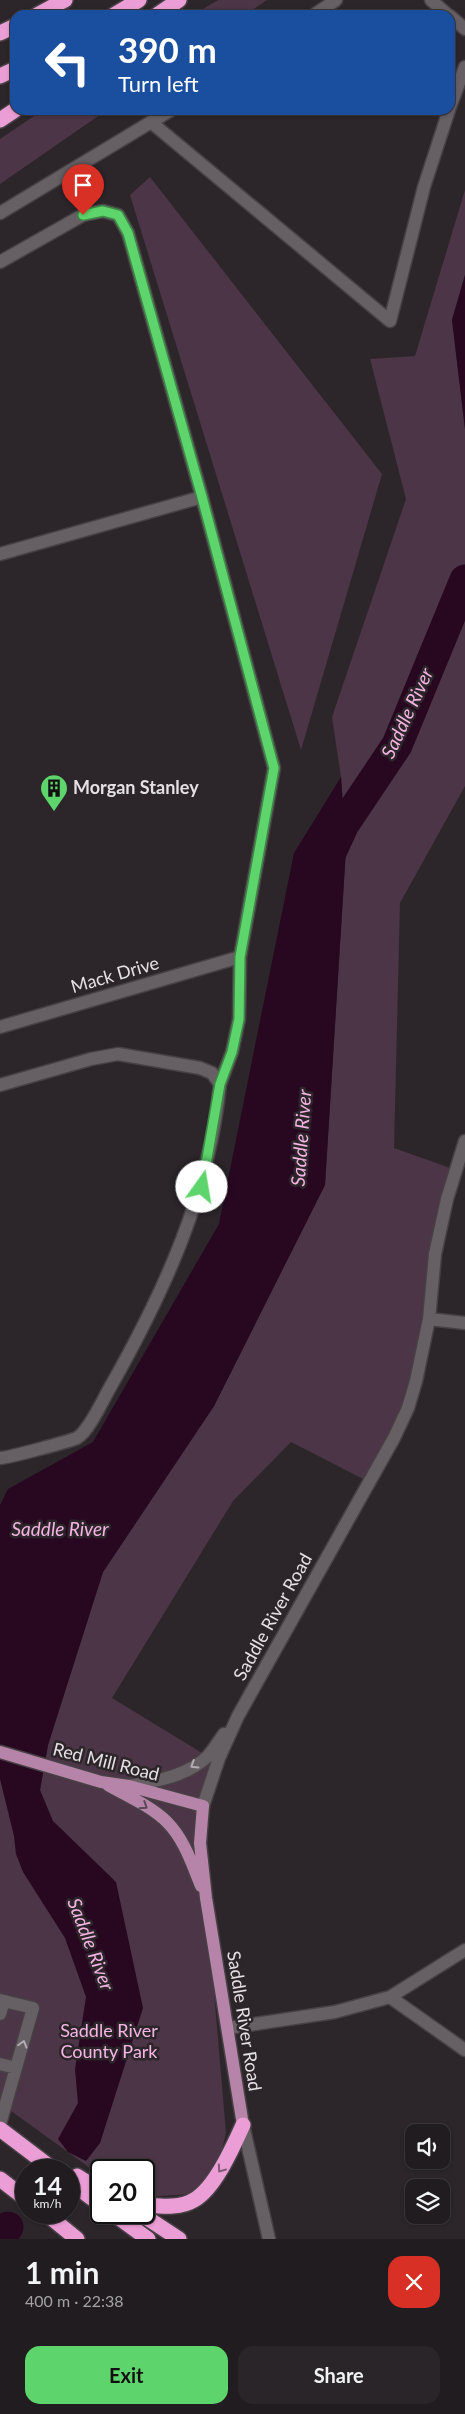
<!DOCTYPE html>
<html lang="en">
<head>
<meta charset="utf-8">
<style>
	:root { --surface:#211c20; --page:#292529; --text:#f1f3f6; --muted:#a2a1a5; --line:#3e3a3e; --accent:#5ed56c }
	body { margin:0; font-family:Lato,sans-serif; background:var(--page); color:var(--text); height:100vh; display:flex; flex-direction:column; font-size:19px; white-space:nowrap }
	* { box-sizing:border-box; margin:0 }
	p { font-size:16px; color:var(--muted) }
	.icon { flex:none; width:28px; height:28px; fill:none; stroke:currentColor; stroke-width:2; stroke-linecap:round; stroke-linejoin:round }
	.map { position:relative; height:2239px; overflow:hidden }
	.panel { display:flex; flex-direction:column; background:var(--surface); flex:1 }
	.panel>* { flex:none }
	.guide { position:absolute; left:10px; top:10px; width:445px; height:105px; border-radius:15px; box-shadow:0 1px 4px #0004,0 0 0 1px var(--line); background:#1a4fa0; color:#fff; overflow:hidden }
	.fabs { position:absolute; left:405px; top:2124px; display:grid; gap:10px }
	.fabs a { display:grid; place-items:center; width:45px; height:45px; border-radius:10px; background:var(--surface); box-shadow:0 1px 4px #0004,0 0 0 1px var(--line); font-size:25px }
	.speed { position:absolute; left:15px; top:2159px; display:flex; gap:10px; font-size:25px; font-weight:700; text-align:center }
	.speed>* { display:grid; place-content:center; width:65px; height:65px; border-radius:50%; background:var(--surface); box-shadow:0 1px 4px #0004,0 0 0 1px var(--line); line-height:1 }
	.speed small { font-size:12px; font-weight:400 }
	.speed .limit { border:2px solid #111; border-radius:8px; background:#fff; color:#111 }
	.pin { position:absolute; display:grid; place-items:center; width:42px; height:42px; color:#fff; margin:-51px -21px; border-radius:50% 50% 50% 0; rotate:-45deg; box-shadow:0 0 5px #0007 }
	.pin .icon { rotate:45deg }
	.me { position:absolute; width:55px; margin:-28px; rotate:13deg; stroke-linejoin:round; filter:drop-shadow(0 0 4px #0008) }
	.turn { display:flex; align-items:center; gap:18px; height:105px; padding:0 25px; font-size:22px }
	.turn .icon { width:65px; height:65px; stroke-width:2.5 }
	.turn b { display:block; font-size:35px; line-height:42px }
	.round { display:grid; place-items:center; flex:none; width:52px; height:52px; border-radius:15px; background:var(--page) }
	.overview { display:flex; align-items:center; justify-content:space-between; height:85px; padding:0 25px }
	h1 { font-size:30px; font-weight:700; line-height:38px }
	.action { display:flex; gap:10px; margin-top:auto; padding:10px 25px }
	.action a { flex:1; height:58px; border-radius:15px; background:var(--accent); color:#111; font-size:20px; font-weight:700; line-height:58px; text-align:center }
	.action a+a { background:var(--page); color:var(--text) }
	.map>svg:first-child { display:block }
	.green { fill:#4c3546 }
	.water { fill:#280721 }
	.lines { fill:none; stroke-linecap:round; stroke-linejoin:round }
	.river { stroke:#280721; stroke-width:31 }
	.minor-casing { stroke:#474145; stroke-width:15 }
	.major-casing { stroke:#474145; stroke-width:15 }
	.highway-casing { stroke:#474145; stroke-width:18 }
	.minor { stroke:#665f64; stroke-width:12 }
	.major { stroke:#b684a8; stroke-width:12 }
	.highway { stroke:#eb9dd6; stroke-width:15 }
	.oneway { stroke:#b2acb0 }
	.oneway2 { stroke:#5c4756 }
	.oneway3 { stroke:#825c77 }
	.route-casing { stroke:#3d8a46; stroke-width:12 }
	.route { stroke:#5ed56c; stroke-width:9 }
	.labels { text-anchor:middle; stroke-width:5; stroke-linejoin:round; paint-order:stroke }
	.poi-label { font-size:18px; font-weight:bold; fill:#e4e0e3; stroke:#2c262a; text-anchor:start }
	.street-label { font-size:18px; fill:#e4e0e3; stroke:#2c262a }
	.park-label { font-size:18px; fill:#f7b5e5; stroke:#2c262a }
	.water-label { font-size:19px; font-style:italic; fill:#f4b3e2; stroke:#2c262a }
</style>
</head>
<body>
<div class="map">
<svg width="465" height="2239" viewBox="0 0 465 2239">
	<rect width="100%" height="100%" fill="#2c262a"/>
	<!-- green -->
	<path class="green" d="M218,0h49l-22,15h-52z
		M43,110h64l-107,74v-45z
		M150,177l232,297 -81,276 -171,-555z
		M465,190v85l-13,45 13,109v357l-65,117 -6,245 62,22 -40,211 -47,101 -78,-40 -58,59 -121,197 95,58 31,-40 -35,90 3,92 20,235 -8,32 -26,29 -48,3v-27h-43v6l-101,-73v-326l40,13 8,-45 55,-173 111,-166 111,-221 21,-336 -5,-72 -9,-60 74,-218 -36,-140 45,-3z"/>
	<!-- water -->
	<path class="water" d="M465,275v154l-13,-109z
		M341,777l5,72 -21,336 -111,221 -111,166 -55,173 -8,45 13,31 63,61 27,126 -43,135 -14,18 -18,-9 -10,-13 20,-36 -3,-34 11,-72 -21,-59 -42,-66 -7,-18 -2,-18 -14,-57v-274l8,-16 85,-47 126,-218 75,-371z"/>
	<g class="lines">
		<!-- river -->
		<path class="river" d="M326,863l18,-39 53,-79 68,-165
			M0,2238l8,-11"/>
		<!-- minor casing -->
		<g class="minor-casing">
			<path id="minor" d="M431,0l17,15
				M314,15l22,-15
				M450,16l15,13
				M450,107l15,-40
				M152,123l238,198 34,-134 25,-77
				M0,213l171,-103
				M0,262l83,-47 20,-4 15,4 10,18 74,264 72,271 -34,189 -1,62 -7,33 -12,32
				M0,554l202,-57
				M0,1027l240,-70
				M0,1085l91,-26 27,-5 82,14 12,5 8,11c-11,110 -55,206 -108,300 -8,13 -22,46 -35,54 -7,3 -69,20 -77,20
				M429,1319l36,4
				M129,1786c27,-5 59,-10 79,-30 6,-7 11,-15 16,-22
				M203,1806l16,-48 19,-42 156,-278 14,-30 8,-27 13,-62 6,-65 12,-55 18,-58
				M390,1997l75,53
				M0,2000l33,8 -33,116
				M0,2014l4,-13
				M228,2028l107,-16 55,-15 75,-47
				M0,2064l16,4
				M243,2125l26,114"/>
		</g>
		<!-- major casing -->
		<g class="major-casing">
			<path id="major" d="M0,1752l101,30 28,4 74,20 -3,37 6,55 37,227
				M108,1785c19,11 43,21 59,37 17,17 25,42 34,64"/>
		</g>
		<!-- highway casing -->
		<g class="highway-casing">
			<path id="highway" d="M37,15l28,-15
				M114,15l25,-15
				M157,15l22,-15
				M0,33l15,-7
				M0,76l15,-7
				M0,120l15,-10
				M0,2129l54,41
				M77,2176l24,15
				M0,2179l26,20
				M69,2181l32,24
				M144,2205c16,1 35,4 50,-5 21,-12 39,-53 49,-75
				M44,2212l33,27
				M111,2212l37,27
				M138,2212l41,27"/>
		</g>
		<!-- minor -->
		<use href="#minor" class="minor"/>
		<!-- major -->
		<use href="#major" class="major"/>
		<!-- highway -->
		<use href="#highway" class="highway"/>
	</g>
	<!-- one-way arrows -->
	<defs><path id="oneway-chevron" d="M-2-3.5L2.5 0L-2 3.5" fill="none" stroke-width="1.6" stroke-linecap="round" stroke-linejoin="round" transform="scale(1.25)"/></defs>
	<g class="oneway">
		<use href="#oneway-chevron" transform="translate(194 1765) rotate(148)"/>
		<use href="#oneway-chevron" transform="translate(23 2044) rotate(-74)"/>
	</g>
	<use class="oneway2" href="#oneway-chevron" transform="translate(144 1806) rotate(33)"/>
	<use class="oneway3" href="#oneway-chevron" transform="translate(221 2169) rotate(126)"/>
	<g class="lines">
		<!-- route casing -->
		<g class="route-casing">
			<path id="route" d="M83,215l20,-4 15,4 10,18 74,264 72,271 -34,189 -1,62 -7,33 -12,32 -18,103"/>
		</g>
		<!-- route -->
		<use href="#route" class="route"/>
	</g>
	<!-- icons -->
	<defs>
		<g id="building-pin" transform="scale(1.4375)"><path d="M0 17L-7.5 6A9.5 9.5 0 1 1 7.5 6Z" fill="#5ed56c" stroke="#2c262a"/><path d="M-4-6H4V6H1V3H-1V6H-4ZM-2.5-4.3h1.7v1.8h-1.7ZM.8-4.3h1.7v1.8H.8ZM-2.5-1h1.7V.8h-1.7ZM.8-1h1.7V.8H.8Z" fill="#111"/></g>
	</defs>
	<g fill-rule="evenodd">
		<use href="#building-pin" x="54" y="788"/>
	</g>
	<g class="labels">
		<!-- poi labels -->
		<g class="poi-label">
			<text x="73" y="794">Morgan Stanley</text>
		</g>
		<!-- street labels -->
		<g class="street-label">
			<text transform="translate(115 975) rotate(-16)" y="6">Mack Drive</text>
			<text transform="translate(273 1617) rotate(-61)" y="6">Saddle River Road</text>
			<text transform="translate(106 1762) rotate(14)" y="6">Red Mill Road</text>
			<text transform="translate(244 2021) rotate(81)" y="6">Saddle River Road</text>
		</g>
		<!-- park labels -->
		<g class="park-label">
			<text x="109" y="2037">Saddle River<tspan x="109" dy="21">County Park</tspan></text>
		</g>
		<!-- water labels -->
		<g class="water-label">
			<text transform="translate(407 713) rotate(-65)" y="7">Saddle River</text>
			<text transform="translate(301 1138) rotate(-86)" y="7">Saddle River</text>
			<text x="60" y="1536">Saddle River</text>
			<text transform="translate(91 1944) rotate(69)" y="7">Saddle River</text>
		</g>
	</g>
</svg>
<div class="fabs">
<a><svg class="icon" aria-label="sound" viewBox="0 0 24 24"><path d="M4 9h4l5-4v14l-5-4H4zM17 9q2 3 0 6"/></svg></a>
<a><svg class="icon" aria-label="layers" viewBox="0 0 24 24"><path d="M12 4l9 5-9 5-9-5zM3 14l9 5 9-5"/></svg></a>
</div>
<div class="speed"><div>14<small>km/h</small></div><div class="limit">20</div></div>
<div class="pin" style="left:83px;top:215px;background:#d93025"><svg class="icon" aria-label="arrive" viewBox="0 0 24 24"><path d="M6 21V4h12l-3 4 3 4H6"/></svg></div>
<svg class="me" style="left:202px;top:1187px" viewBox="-20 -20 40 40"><circle r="19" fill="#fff"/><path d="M0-13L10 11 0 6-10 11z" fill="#5ed56c"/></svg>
<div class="guide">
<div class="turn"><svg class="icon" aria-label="left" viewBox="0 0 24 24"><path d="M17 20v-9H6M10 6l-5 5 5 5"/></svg><div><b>390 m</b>Turn left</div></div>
</div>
</div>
<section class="panel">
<div class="overview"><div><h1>1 min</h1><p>400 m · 22:38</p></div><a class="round" style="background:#d93025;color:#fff"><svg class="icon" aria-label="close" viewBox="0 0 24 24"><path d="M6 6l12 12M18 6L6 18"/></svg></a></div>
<div class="action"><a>Exit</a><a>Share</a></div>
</section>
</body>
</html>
